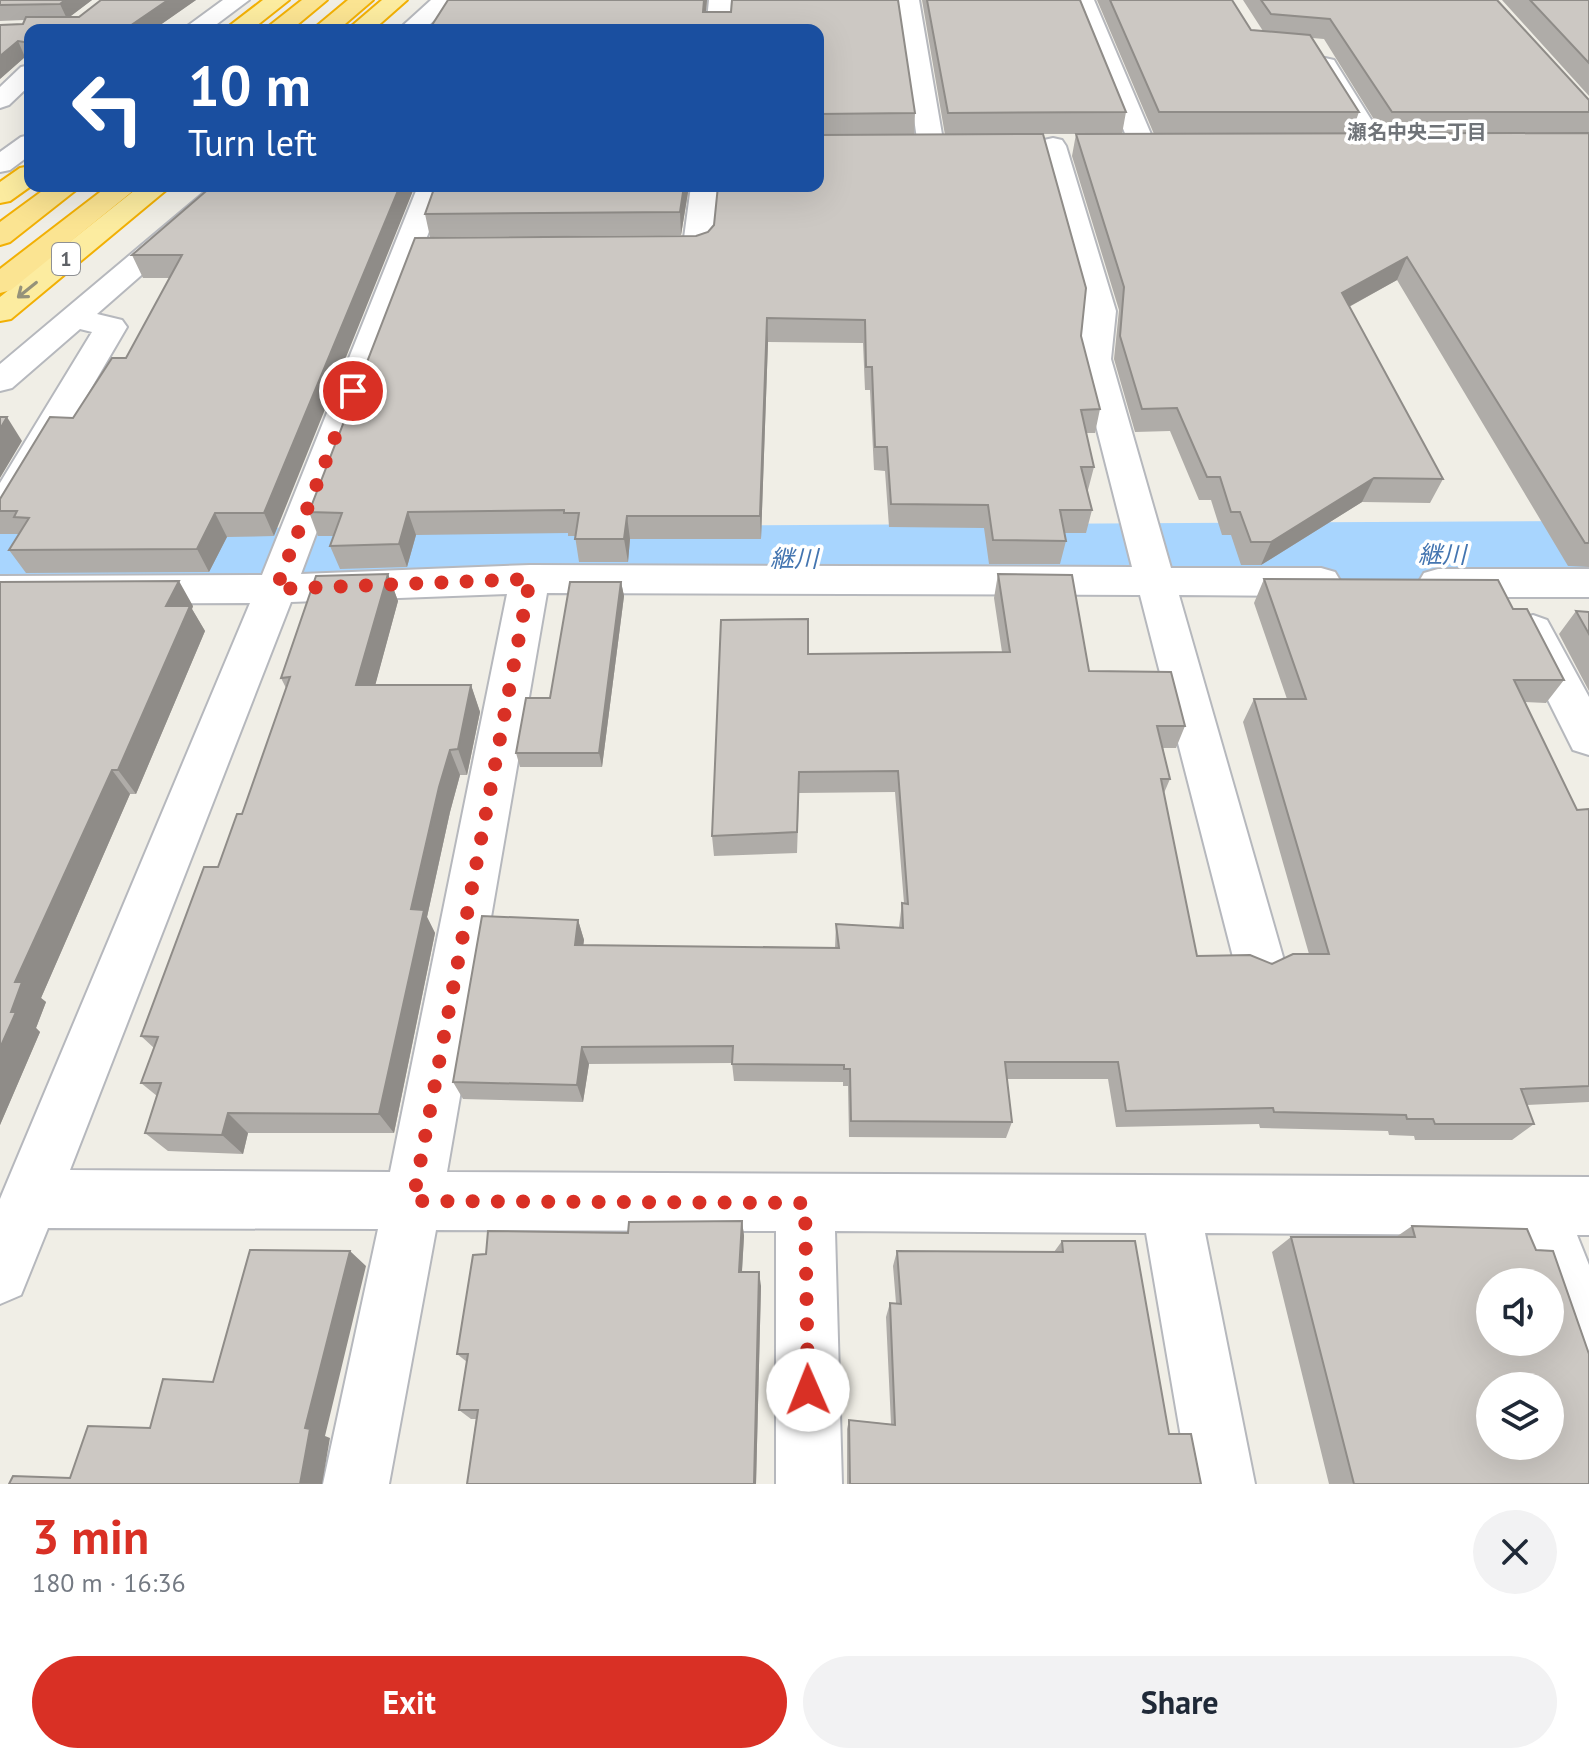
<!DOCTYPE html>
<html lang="en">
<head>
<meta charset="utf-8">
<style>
	:root { --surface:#fff; --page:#f2f2f3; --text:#1f2937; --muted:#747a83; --accent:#d93025 }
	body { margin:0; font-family:"PT Sans","Noto Sans JP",sans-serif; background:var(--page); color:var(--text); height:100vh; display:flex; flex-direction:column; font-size:30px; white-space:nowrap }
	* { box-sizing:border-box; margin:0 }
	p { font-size:26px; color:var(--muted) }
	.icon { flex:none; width:44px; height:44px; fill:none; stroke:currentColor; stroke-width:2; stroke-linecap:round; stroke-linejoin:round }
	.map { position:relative; height:1484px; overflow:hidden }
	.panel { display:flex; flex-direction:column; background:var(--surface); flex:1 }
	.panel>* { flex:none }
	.hud { position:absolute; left:24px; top:24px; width:800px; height:168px; border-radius:16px; box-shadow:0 8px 32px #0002; background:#1a4fa0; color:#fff; overflow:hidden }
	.fabs { position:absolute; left:1476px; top:1268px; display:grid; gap:16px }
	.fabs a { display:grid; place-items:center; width:88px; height:88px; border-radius:50%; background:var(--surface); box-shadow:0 8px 32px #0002; font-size:40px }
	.pin { position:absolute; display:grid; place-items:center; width:68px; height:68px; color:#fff; margin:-34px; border:4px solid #fff; border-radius:50%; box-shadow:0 2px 8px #0007 }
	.me { position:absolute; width:88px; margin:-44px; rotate:359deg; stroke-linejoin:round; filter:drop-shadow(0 0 6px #0008) }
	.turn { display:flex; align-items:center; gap:28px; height:168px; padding:0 32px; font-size:36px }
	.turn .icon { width:104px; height:104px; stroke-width:2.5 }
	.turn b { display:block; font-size:56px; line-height:68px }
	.round { display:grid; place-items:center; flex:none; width:84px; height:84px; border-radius:42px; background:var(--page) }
	.summary { display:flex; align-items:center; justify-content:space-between; height:136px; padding:0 32px }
	h1 { font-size:48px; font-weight:600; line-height:60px; color:var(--accent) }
	.action { display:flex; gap:16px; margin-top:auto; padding:16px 32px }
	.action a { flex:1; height:92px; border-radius:48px; background:var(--accent); color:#fff; font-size:32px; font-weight:600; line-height:92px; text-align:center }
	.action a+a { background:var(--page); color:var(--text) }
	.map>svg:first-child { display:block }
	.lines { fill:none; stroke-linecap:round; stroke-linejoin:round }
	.river { fill:#a8d5fe; fill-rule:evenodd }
	.minor-casing { stroke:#b6b8bd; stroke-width:4 }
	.trunk-casing { stroke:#f2b004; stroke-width:4 }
	.motorway-casing { stroke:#f2b004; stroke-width:4 }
	.minor { fill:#fff; fill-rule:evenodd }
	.trunk { fill:#fceca0; fill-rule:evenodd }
	.motorway { fill:#fbe492; fill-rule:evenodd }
	.wall { fill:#afaca8; fill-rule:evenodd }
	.shaded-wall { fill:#8f8c88 }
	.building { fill:#ccc8c3; stroke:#8f8c88; stroke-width:2; fill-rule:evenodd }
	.oneway { stroke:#95927a }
	.route { stroke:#d93025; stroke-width:14; stroke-dasharray:0 25.2 }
	.labels { text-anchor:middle; stroke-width:7; stroke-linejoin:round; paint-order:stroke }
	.far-neighbourhood-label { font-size:20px; font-weight:bold; fill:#6f7378; stroke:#fff }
	.shield { fill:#fff; stroke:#8e9094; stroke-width:2 }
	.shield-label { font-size:20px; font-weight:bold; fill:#5e6166 }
	.water-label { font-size:24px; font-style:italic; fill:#4475b0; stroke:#fff }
</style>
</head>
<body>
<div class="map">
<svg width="1589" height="1484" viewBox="0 0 1589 1484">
	<rect width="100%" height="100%" fill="#f0eee6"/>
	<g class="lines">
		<!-- river -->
		<path class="river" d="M1589,521v68l-1589,8v-68z"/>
		<!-- minor casing -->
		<g class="minor-casing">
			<path id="minor" d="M223,0h26l-40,30h-27z
				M431,0h24l-31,30h-26z
				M709,0h22l-1,30h-24z
				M897,0h22l25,146 -4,6h-18l-4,-6z
				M1072,0h22l62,146 -4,6h-18l-4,-6z
				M1325,58l9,2 3,5 50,80 -4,6h-18l-4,-6 -48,-80 3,-5z
				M30,65v20l-21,20 -9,3v-21l21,-20z
				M30,135v20l-20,15 -10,2v-20l21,-15z
				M1053,138l9,2 4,6 50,165 -5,48 60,209h150l14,4 6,10 -6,10 -14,4 -142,-1 104,362 -7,16 -18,7 -18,-7 -7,-16 -93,-362 -593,-2 -100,579 1142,5v58h-12l12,30v110l-22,-9 -17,-44v-40h-14l-18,-47 -313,-2 50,251h-66l-43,-251 -311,-2 7,253h-66v-253l-340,-1 -47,254h-66l55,-255 -330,-1 -27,67 -21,9v-105l250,-596 -250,1v-28l262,-1 156,-389h28l-145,388 229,-9 602,2 -53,-208 5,-48 -44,-165 4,-6zM507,594l-117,578 -320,-2 221,-568z
				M212,186h31l-146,128 25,6 5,7 -114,195 -13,3v-42l92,-151 -12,-3 -68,59 -12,3v-27z
				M691,186h28l-7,61 -5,6 -57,4 -10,-3 -5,-6 5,-6 44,-4z
				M1438,569h151v28h-151l-14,-4 -6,-10 6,-10z
				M1533,615l14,5 42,77v58l-16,-5 -60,-120 6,-10z"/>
		</g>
		<!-- trunk casing -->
		<g class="trunk-casing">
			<path id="trunk" d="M263,0h26l-38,30h-27z
				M382,0h25l-34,30h-26z
				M30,166l1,20 -21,15 -10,2v-21l20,-14z
				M140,186h31l-160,133 -11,2v-24z"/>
		</g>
		<!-- motorway casing -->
		<g class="motorway-casing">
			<path id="motorway" d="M302,0h25l-36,30h-27z
				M348,0h25l-35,30h-26z
				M49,186h32l-71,56 -10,3v-23z
				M108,186h31l-128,104 -11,3v-24z"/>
		</g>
		<!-- minor -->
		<use href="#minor" class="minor"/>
		<!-- trunk -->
		<use href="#trunk" class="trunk"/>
		<!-- motorway -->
		<use href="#motorway" class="motorway"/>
	</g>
	<!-- wall -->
	<path class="wall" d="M0,0h92l-23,17h10l22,-17h95l-43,30h-123v28l-5,-1 -25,22 24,-59 -24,1z
		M448,0h259l-1,12 209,101 -1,22h31l-23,-135h158l46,112 -4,22h32l-57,-134h135l19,30 12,1 -20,-31h254l92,100v467l-21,-1 -171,-286 -48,27 94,172 -13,24 -68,-1 -101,63h-20l-10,-30h-9l-11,-35h-12l-29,-69 -35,1 -21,-73 5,-49 -47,-154 4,-22h-33l38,202 19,73 -5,24h-9l8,34 -6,23h-1l5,20 -6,23h-22l2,8 -6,23h-71l-5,-36 -95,-1 -4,-56 -11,-1 -4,-80h-5l-2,-47 -95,-1 -7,197h-131l-2,23h-49l-4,-26h-7v-3l-152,2 -9,32 -67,2 -10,-23 4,-10h-16l-9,-24 387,-276 12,-4 6,-7 104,-39 -386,-161zM1312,38l12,1 59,95h-32l8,-22z
		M1502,0h87v96z
		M212,186l62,350 -47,1 -18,35 -183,1 -17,-23 10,-16h-19v-35l126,-141 44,-80h-27l-11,-23z
		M689,186l-8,49 -251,2 -5,-23z
		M388,574l10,27 -23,84h96l9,27 -13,63h-7l-10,37 -23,105 8,16 -41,200h-146l-5,21 -75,-3 -23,-18 12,-37 -16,-13 13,-35 -13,-12 101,-222 44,-126 -5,-10z
		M998,574l91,97 96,55 -9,22h-13l7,31 -6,14 33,163 75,8 37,-10 -66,-232 11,-23h33l-33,-96 10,-24 249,30 51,71 -18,23 -21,-1 52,108 12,-1v293l-62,3 7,19 -22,16h-97l-1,-4 -25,-1 -1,-4 -128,-3 -1,-4 -143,3 -8,-48h-101l5,43 -6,16 -157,-1 -1,-51h-5v-4l-109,-1 -2,-18 -143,1 -6,38 -120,-3 -10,-17 125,-162 6,20 -1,5 252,3 1,-24 63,3 3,-24h2l-9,-111 -96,1 -2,60 -83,3 -2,-20 96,-182 194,-2 -8,-54z
		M0,582l193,24 -1,3 13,22 -69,163h-6l-89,204 5,4 -10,26 4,4 -40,93z
		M621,582l3,14 -22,171h-82l-4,-14z
		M1576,611l13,1v79l-30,-57z
		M742,1221l2,15 -2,36 19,14 -5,198h-289l9,-65h-5l-12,-9 8,-48 -10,-8 29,-100 142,-21z
		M1412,1226l124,24 53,234h-260l-57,-232 19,-15h105z
		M1062,1241l107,193 32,50h-354v-55l2,-9 42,4 -5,-107 4,-14h6l-3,-37 4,-15 157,1z"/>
	<!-- shaded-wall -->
	<path class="shaded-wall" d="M65,0h27l-25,19 -7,-15z
		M168,0h28l-43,30h-29z
		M704,0h3l-3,30 -1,-18z
		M18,41l7,16 -25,22v-23z
		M400,186h15l-141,350 -10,-23z
		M684,186h5l-8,49 -1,-23z
		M1407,257l-10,23 -65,36 10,-23z
		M767,318l1,24 -7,197 -1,-23z
		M7,417l15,24 -22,37v-49z
		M1374,478l-12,24 -101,63 10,-23z
		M408,512l8,23 -9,32 -8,-23z
		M215,513l12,24 -18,35 -12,-23z
		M627,516l3,23 -2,23 -4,-23z
		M388,574l10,27 -30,111 -12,-27z
		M179,581l14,25 -1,3 13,22 -69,163 -18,-24 48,-164z
		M621,582l3,14 -22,171 -3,-14z
		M471,685l9,27 -13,63 -9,-26z
		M450,750l10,25 -10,37 -23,105 8,16 -41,200 -15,-19 32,-205 28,-122z
		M112,770l18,24 -89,204 5,4 -10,26 4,4 -40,93v-77l11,-36 4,-30z
		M578,920l6,20 -3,24 -6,-19z
		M582,1047l7,17 -6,38 -6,-17z
		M228,1113l20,20 -5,21 -21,-19z
		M742,1221l2,15 -3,50 -2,-14z
		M350,1251l16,15 -41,170 5,2 -8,46h-22l5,-56z
		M759,1272l2,14 -5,198h-2z"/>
	<!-- building -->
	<path class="building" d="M0,0h65l-5,4 -60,1z
		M101,0h67l-44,30h-94v13l-12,-2 -18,15v-31l23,-1 3,-7h53z
		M448,0h256l-1,12h28l1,-12h166l17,113 -97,1v-84h-405l2,-5h17z
		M927,0h153l46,112 -178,1z
		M1110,0h122l19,30 59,5 49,77h-200z
		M1261,0h236l92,100v12h-197l-62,-93 -59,-5z
		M1530,0h59v63z
		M1589,133v410h-4l-178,-286 -65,36 101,186 -69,-1 -103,64h-20l-11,-30h-9l-11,-35h-13l-30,-69 -35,1 -22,-73 4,-49 -48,-153z
		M1043,134l43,154 -5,48 19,73 -19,1 13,57h-13l11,43h-32l6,31 -73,-1 -5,-35 -97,-1 -4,-57h-12l-3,-80h-6l-1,-47 -98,-2 -7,198h-133l-3,23h-49l4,-26h-15v-3l-156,2 -9,32 -69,2 12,-33 -33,-1 106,-274 281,-2 12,-4 6,-7 4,-39h100v-51z
		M212,186h188l-136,327h-49l-18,36 -188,1 20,-32 -15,-1 3,-6h-17v-12l50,-82 23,1 39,-60h14l56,-103h-50z
		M435,186h249l-4,26 -255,2z
		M0,417h7l-7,12z
		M388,574l-32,111h115l-13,64 -8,1 -11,37 -28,122 13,1 -45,204 -151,-1 -6,22 -77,-2 16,-50h-20l17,-46 -17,-1 63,-169h14l19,-53h5l48,-137 -9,1 35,-102z
		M998,574l74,1 17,96 82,1 14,54h-28l13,53h-9l36,177 53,-1 22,9 21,-10h36l-75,-255h52l-42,-120 234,1 15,29h14l37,71h-50l63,130 12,-1v277l-68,3 13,35h-99l-2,-5h-26l-1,-4 -132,-3 -1,-4 -147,3 -8,-49h-113l7,60 -161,-1 -1,-52h-6v-4l-112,-1 1,-18 -151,1 -5,38 -124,-3 29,-166 96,4 -3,25 264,3 -3,-24 67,4 -1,-25 6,1 -10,-133 -99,1 -2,60 -85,4 9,-216 87,-1v35l202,-2z
		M179,581l-13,25h24l-72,164h-6l-97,212h7l-11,30h5l-16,36v-466z
		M570,582h51l-22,171h-83l10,-55h24z
		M1576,611l13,1v22z
		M742,1221l-3,51h20l-5,212h-287l11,-74h-19l9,-56h-11l16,-99 13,-1 2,-23 140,2 1,-11z
		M1412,1226l115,3 9,21 17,1 36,103v130h-235l-63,-247h124zM1490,1282h60v60h-60zM1490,1386h60v60h-60z
		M1062,1241h73l34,193h22l10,50h-351l-1,-64 46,5 -5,-122 11,1 -4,-53 166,1z
		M250,1250l100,1 -45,177 5,1 -10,55h-291l4,-8 57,2 18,-52 62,2 13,-49 50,3z"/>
	<!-- one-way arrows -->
	<defs><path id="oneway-shaft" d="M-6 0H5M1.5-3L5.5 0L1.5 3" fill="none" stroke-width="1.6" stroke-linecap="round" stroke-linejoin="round" transform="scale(2)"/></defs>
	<use class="oneway" href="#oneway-shaft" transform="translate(27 290) rotate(141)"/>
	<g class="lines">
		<!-- route -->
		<path class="route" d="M353,391l-77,198 254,-10 -117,622 392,2 3,187"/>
	</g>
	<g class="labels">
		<!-- far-neighbourhood labels -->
		<g class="far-neighbourhood-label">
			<text x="1417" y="139">瀬名中央二丁目</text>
		</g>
		<!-- shield labels -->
		<rect class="shield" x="52" y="243" width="28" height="32" rx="6"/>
		<g class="shield-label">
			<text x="66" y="266">1</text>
		</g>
		<!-- water labels -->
		<g class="water-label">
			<text x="1442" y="563">継川</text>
			<text x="794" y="567">継川</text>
		</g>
	</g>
</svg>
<div class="fabs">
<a><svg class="icon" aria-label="sound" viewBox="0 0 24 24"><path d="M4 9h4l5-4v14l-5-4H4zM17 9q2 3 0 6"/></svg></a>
<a><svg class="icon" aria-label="layers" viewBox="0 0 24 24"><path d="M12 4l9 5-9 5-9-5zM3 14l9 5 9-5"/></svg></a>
</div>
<div class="pin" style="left:353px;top:391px;background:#d93025"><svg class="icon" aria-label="arrive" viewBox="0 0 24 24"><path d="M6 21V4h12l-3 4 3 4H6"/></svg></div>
<svg class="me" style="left:808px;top:1390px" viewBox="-20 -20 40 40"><circle r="19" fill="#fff"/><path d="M0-13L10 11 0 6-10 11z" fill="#d93025"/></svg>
<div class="hud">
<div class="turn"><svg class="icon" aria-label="left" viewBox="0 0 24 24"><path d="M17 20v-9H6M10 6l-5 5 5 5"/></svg><div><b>10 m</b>Turn left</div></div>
</div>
</div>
<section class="panel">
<div class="summary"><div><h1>3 min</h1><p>180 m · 16:36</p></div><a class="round"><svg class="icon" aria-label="close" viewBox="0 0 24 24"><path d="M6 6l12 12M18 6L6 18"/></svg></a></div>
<div class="action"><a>Exit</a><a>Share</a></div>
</section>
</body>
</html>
